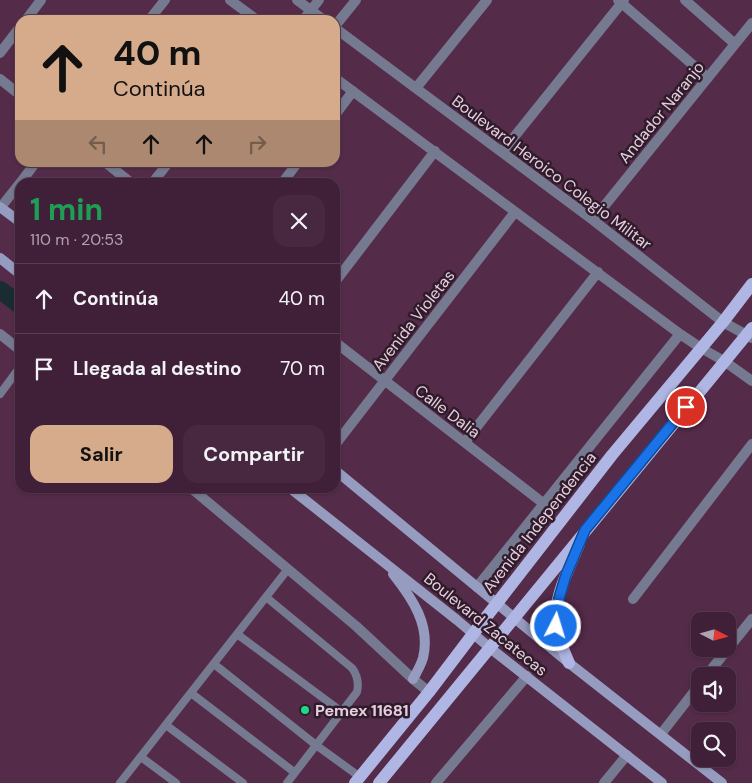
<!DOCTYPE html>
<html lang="es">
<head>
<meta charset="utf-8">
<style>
	:root { --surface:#402038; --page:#472840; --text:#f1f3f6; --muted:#aea3ae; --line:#593e53; --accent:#d6ab8b }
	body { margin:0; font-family:"DM Sans",sans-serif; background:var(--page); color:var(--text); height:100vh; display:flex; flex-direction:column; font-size:19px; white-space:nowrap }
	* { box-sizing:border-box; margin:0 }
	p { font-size:16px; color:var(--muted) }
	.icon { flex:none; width:28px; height:28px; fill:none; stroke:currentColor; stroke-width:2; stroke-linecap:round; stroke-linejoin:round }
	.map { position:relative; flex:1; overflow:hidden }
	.sheet { position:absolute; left:15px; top:178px; width:325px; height:315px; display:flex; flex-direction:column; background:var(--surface); border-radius:15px; box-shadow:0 1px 4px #0004,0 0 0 1px var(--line) }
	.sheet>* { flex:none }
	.hud { position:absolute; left:15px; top:15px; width:325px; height:152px; border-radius:15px; box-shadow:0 1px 4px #0004,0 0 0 1px var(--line); background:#d6ab8b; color:#111; overflow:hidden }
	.needle { width:32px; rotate:96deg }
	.controls { position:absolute; left:691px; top:612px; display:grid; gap:10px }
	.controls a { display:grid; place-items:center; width:45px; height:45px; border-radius:10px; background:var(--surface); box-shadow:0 1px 4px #0004,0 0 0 1px var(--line); font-size:25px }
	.pin { position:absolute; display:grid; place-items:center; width:42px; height:42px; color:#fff; margin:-21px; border:2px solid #fff; border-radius:50%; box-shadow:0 1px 5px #0007 }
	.me { position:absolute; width:55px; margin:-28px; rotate:5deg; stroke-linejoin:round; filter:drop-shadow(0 0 4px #0008) }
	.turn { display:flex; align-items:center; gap:18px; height:105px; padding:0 15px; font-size:22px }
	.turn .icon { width:65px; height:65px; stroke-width:2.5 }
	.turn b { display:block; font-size:35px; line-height:42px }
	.lanes { display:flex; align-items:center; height:48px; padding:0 15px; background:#0003; justify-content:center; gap:25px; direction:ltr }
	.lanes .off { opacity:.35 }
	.round { display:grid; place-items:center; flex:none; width:52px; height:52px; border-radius:15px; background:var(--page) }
	.overview { display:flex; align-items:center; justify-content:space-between; height:85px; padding:0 15px }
	h1 { font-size:30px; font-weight:700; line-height:38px; color:#1e9e55 }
	.cta { display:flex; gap:10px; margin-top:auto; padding:10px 15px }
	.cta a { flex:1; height:58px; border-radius:15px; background:var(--accent); color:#111; font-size:20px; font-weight:700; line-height:58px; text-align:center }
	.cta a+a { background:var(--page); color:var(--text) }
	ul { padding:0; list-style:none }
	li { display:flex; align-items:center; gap:15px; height:70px; padding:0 15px; border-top:1px solid var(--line) }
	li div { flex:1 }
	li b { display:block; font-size:19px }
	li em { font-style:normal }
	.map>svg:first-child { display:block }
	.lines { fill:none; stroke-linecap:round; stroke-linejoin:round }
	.canal { stroke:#182c32; stroke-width:18 }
	.lane { stroke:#767a90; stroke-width:8 }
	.street { stroke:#767a90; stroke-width:10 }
	.secondary { stroke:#969cbf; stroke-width:10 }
	.primary { stroke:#afb6e3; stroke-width:12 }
	.route-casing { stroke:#114b97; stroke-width:12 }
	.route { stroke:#1a73e8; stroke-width:9 }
	.poi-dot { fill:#1dd988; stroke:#2f1c2a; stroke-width:2 }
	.labels { text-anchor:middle; stroke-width:5; stroke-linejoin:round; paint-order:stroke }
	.street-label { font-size:16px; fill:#e7cddf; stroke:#2f1c2a }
	.poi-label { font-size:16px; font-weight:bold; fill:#e7cddf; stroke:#2f1c2a; text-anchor:start }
</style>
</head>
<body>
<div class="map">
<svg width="752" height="783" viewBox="0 0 752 783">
	<rect width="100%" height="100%" fill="#552b4a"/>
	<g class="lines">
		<!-- canal -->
		<path class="canal" d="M0,290l20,15"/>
		<!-- lane -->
		<path class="lane" d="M0,394l20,-27
			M266,597l86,71c6,8 7,15 5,24l-70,91
			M237,634l105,78
			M214,664l102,81 44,32
			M191,693l103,79
			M166,725l77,58
			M141,757l35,26
			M120,783l168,-214"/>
		<!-- street -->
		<path class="street" d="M230,0l27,20
			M297,0l27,20
			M618,0l90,78
			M685,0l50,44
			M26,20l15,-20
			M149,20l16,-20
			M303,20l16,-20
			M335,26l21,-26
			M335,28l258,192 130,102 29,16
			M0,53l20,-26
			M335,78l345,256 21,14 23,13 28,20
			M0,79l20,16
			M416,88l71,-88
			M335,115l18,-24
			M502,152l122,-152
			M105,162l25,20
			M21,182l15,-20
			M153,182l16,-20
			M283,182l15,-20
			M1,207l19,-24
			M593,220l159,-197
			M335,282l100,-131
			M0,334l20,16
			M335,342l208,161
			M465,442l133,-170
			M335,445l180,-233
			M191,488l165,138 57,53 16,13
			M477,587l203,-253
			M633,599l119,-155
			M706,676l46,-57
			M661,734l39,-50
			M436,783l91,-107
			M604,783l23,-28"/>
		<!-- secondary -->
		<path class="secondary" d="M0,207l20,15
			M0,258l20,16
			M335,470l234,193 153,120
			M290,488l167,132 33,28 172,135
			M393,574c19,24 38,51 30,84 -2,7 -6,14 -10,21"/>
		<!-- primary -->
		<path class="primary" d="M569,663c-5,-12 -11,-24 -13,-37 -3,-28 13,-57 23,-82
			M355,783l74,-91 44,-58 139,-179 111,-133 29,-38
			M379,783l373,-455"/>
	</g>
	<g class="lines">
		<!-- route casing -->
		<g class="route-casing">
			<path id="route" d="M556,626v-15l4,-16 6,-20 19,-45 101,-123"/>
		</g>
		<!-- route -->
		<use href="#route" class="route"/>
	</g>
	<!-- markers -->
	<circle class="poi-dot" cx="305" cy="710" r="5"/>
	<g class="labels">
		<!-- street labels -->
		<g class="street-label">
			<text transform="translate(661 112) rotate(-51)" y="6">Andador Naranjo</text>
			<text transform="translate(552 172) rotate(37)" y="6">Boulevard Heroico Colegio Militar</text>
			<text transform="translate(413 320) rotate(-52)" y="6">Avenida Violetas</text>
			<text transform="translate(448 411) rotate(37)" y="6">Calle Dalia</text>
			<text transform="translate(539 522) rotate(-52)" y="6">Avenida Independencia</text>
			<text transform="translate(486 624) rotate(39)" y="6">Boulevard Zacatecas</text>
		</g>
		<!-- poi labels -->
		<g class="poi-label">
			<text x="315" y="716">Pemex 11681</text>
		</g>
	</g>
</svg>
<div class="controls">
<a><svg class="needle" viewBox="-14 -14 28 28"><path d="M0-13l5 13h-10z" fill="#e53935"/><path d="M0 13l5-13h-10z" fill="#aea3ae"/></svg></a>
<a><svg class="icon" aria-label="sound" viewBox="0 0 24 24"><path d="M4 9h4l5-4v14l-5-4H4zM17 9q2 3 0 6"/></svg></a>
<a><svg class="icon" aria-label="search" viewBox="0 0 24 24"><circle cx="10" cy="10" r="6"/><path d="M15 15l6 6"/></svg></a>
</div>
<div class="pin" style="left:686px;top:407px;background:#d93025"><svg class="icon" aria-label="arrive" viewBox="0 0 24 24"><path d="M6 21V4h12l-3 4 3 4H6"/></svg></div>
<svg class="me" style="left:556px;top:626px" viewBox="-20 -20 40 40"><circle r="17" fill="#1a73e8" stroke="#fff" stroke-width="3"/><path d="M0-11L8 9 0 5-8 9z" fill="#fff"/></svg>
<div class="hud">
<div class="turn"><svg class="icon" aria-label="ahead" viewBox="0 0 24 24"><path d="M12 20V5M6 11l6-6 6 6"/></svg><div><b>40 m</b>Continúa</div></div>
<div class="lanes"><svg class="icon off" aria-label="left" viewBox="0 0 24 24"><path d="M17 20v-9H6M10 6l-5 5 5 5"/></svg><svg class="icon" aria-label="ahead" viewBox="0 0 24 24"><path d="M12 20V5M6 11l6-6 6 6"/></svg><svg class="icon" aria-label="ahead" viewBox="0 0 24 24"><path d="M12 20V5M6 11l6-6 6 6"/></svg><svg class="icon off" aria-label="right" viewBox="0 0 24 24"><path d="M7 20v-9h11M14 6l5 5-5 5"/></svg></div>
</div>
<section class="sheet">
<div class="overview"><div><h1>1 min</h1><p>110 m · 20:53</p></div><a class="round"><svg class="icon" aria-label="close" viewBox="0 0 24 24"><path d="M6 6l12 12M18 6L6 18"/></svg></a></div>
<ul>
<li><svg class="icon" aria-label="ahead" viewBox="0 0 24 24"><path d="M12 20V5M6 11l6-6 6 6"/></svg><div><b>Continúa</b></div><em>40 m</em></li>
<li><svg class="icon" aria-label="arrive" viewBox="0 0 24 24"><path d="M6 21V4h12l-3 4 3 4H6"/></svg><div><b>Llegada al destino</b></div><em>70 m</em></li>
</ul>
<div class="cta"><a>Salir</a><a>Compartir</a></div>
</section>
</div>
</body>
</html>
